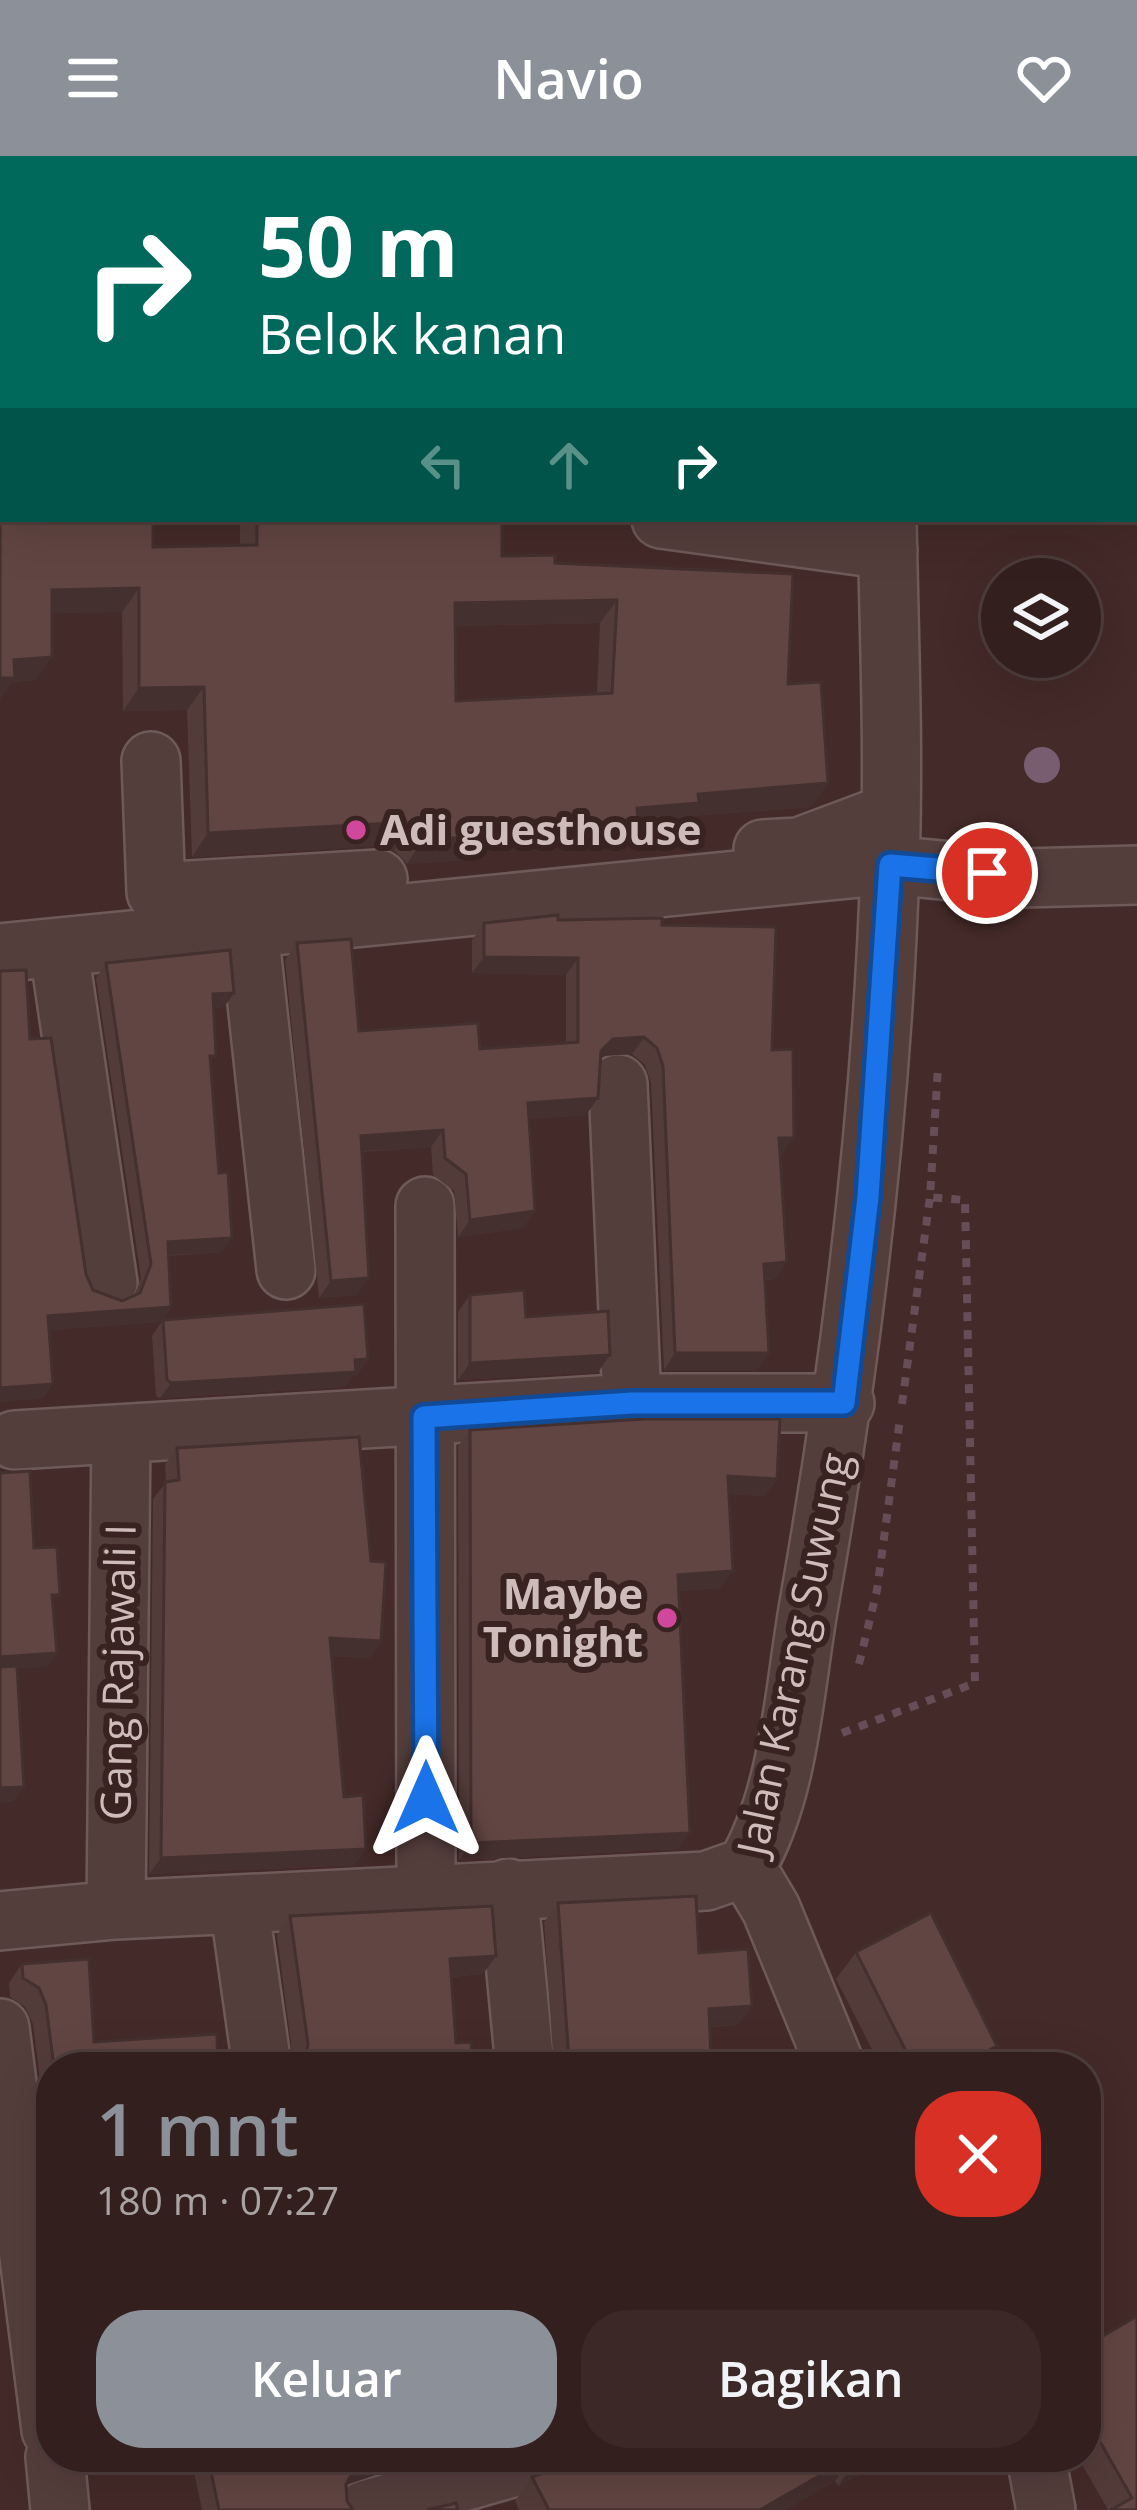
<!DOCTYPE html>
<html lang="id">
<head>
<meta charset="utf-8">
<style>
	:root { --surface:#33201e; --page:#3b2827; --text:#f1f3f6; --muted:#a9a3a4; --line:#4e3e3c; --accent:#8c9099 }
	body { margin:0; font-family:"Open Sans",sans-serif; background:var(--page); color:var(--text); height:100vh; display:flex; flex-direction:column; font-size:45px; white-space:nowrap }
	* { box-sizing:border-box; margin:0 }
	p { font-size:39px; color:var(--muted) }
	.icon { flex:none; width:66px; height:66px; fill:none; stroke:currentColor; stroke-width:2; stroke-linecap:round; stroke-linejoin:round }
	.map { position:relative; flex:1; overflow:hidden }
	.panel { position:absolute; left:36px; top:1896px; width:1065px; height:420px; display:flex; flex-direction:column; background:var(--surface); border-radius:48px; box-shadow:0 12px 48px #0002,0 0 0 3px var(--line) }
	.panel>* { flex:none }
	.guide { position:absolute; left:0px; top:0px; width:1137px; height:366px; box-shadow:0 12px 48px #0002,0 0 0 3px var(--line); background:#00695c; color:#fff; overflow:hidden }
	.fabs { position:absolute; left:981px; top:402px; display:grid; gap:24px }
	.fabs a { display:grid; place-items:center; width:120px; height:120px; border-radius:50%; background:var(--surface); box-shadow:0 12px 48px #0002,0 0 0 3px var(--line); font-size:60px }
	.pin { position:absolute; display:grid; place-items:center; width:102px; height:102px; color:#fff; margin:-51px; border:6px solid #fff; border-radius:50%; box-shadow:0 3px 12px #0007 }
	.me { position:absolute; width:132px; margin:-66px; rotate:0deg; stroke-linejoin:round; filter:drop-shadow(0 0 9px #0008) }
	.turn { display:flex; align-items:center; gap:42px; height:252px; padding:0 60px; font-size:54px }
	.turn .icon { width:156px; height:156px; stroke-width:2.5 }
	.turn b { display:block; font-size:84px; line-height:102px }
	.lanes { display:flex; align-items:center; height:114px; padding:0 60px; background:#0003; justify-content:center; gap:60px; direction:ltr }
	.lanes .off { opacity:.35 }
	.round { display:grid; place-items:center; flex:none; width:126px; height:126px; border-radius:48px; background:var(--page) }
	.head { display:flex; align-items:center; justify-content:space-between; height:204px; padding:0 60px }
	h1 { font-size:72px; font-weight:600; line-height:90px; color:var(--accent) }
	.action { display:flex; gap:24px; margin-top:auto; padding:24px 60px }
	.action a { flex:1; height:138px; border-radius:48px; background:var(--accent); color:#fff; font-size:48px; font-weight:600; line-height:138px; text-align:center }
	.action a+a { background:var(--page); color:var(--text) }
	header { display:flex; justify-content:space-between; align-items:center; height:156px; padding:0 60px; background:var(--accent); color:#fff; font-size:54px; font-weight:600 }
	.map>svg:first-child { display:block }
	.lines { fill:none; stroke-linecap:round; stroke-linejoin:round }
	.minor-casing { stroke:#6e5a58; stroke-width:62 }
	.path { stroke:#664d57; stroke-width:8; stroke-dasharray:9 9; stroke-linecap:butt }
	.minor { stroke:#543e3c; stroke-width:57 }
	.tree { fill:#785d71 }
	.wall { fill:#533b39; fill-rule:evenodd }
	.shaded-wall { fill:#44302e }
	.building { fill:#614542; stroke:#44302e; stroke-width:3; fill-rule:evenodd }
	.route-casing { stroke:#114b97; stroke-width:30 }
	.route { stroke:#1a73e8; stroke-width:21 }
	.hotel-dot { fill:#d1479c; stroke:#392321; stroke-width:4.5 }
	.labels { text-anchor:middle; stroke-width:12; stroke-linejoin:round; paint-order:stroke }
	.poi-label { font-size:42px; font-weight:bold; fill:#cdbcba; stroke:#392321; text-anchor:start }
	.street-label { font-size:42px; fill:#cdbcba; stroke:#392321 }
</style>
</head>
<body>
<header><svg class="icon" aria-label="menu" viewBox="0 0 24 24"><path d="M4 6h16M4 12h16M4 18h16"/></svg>Navio<svg class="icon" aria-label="heart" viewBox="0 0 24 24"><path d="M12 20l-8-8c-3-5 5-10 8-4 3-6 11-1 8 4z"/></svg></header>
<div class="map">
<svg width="1137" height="2354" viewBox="0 0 1137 2354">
	<rect width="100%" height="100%" fill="#442a28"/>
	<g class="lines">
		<!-- minor casing -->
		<g class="minor-casing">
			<path id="minor" d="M248,0v3
				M880,0v3
				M661,363l227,31
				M151,605l5,131 222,-13
				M763,693l36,-2 91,-34
				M249,774l37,340
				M59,795l49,332
				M0,797l890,-88 133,13 114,-3
				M618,928l14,319
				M425,1050l1,687
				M15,1284l617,-37h213
				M746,1711c44,-75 48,-177 63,-263 43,-245 73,-491 81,-740 4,-114 -1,-230 -3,-345
				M746,1711l25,42 65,158
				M508,1732l17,179
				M239,1748l23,163
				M116,1754l5,-476
				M0,1765l116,-11 590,-29 40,-14
				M0,1872l51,402
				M55,2301l5,53
				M1036,2301l10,53
				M365,2354l185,-53"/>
		</g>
		<!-- path -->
		<path class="path" d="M902,1248l28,-207 8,-130
			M859,1508l18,-74 23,-171
			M842,1577l133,-50 -10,-483 -39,-3"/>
		<!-- minor -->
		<use href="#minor" class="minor"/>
	</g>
	<!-- trees -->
	<circle class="tree" cx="1042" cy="609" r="18"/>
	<!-- wall -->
	<path class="wall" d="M0,0h150v3h-147v81h-3z
		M0,197l153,194 87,-2v-26h262v37l53,7 233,121 24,123 -122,9 -7,11 -51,3 -10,15 -49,3v-8l-82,6 -9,13 -75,5 -13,-14 -18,-4 -184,11 -5,-147 -64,1 -1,-99 -70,1 -16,67 -24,2 -12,17zM600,467l-3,70 -141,8 -1,-75z
		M558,764l104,5 110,125 10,105h-2l7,107 -12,17 -10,1 -8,90h-93l-13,-287 -6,-18 -13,-11 -31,2 -15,59 -57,4 6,92 -12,17 -65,9 -4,-46 -21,-16 -2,-28 -70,5 -4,143 -38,3 -34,-338 12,-17 62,88 121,18 86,-6v-68l-94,-2v-33l12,-17z
		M106,807l128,30 -10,14 -10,1 -3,55 11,189 -53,4 2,51 -10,15 -112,8 4,54 -11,15 -12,-360 56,235 7,16 29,11 12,-5 7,-18 -45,-300z
		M470,1139l56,22 84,38 -12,17 -140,8v-68z
		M163,1164l205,39 -11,16h-4l-8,12 -185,11 -4,-2 -4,-60z
		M470,1274l307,49 -12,17 -36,-2 -8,94 -43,3v258l-219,11 -1,-414z
		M177,1292l194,113 10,80 -11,17 -38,-2 12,141 22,52 -12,16 -205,9 4,-375 13,-17 -1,-18z
		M558,1747l141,50 39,72 -28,2 1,30 -6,10h-151l-10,-145z
		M290,1760l193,58 -31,3 4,66 17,24h-179l-17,-132z
		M856,1796l127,115h-102l-45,-88z
		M22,1808l72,78 124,25h-167v101l-18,-144 -8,-17 -15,-10 -1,-14z
		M1086,2190l51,164h-29l-30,-53h8z
		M191,2301h231l-2,3 -74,25 1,16 6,9h-151z
		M582,2301h316l-60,29 -3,-5 -50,29h-266l-4,-9 17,-24 50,-18z"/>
	<!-- shaded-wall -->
	<path class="shaded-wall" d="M139,432l-17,24 -87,2 17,-24z
		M617,444l-17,23 -161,3 16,-23z
		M52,501l-16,23 -24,2 -12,17v-21l14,-18z
		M204,531l-17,23 -64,1 16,-23z
		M828,627l-16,24 -122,9 -7,11 -51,3 -10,15 -49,3 17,-23 47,-17 61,-14z
		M589,660l-16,24 -82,6 -9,13 -75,5 16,-24 75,-17z
		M393,667l17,4 -16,23 -18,-4 -184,11 16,-24z
		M484,801l94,1 -12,17 -94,-2z
		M234,837l-10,14 -21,2 10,-15z
		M644,881l-12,17 -31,2v-5l12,-12z
		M598,942l-12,17 -70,5 12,-17z
		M443,974l-12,17 -82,5 12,-16z
		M779,982h15l-12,17h-14z
		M535,1055l-12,17 -65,9 12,-17z
		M232,1082l-10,14 -64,4 10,-14z
		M787,1106l-12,17 -23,1 12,-16z
		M369,1122l-12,17 -38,3 12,-17z
		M171,1151l-10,15 -123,9 10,-15z
		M675,1197h94l-12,17h-93z
		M610,1199l-12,17 -140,8 12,-17z
		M368,1203l-11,16h-4l-8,12 -185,11 11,-15z
		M53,1228l-11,15 -42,3v-14z
		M728,1320l49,3 -12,17 -49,-3z
		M733,1415l-12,17 -55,4 12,-17z
		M330,1482l51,3 -11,17 -52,-3z
		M57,1497l-10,14 -47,3v-13z
		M24,1631l-11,15 -13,1v-15z
		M690,1677l-12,16 -219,11 12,-17z
		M366,1693l-12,16 -205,9 12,-16z
		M496,1800l-13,18 -46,4 13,-19z
		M752,1850l-14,19 -43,2 14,-18z
		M997,1890l-14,21h-27z
		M711,1901l-6,10h-11l7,-9z
		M386,2301h36l-2,3 -78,26 13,-18z
		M852,2301l-17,24 -50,29h-25z
		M865,2301h33l-60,29 17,-24z"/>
	<!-- building -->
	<path class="building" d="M15,0h135v3h-135z
		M293,0h245l1,3h-246z
		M0,197h3v166h150v28l104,-2v-26h245v37l53,-1v8l238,11 -5,110 33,-2 7,101 -130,11 1,9 -62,5 1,13 -48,4 -1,-9 -91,7v12l-75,5 -13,-13 -17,-4 -185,10 -4,-146 -65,1v-100l-87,2v67l-38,3 1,18h-15zM617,444l-5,93 -156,8 -1,-98z
		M558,759v5l104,-2v7l114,2 -4,123 21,-1 1,89h-15l8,124 -23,2 5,89h-94l-12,-287 -6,-18 -13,-11 -31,2 -12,12 -3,47 -70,5 7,108 -65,9 -4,-46 -21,-16 -2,-28 -82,6 8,142 -38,3 -34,-338 54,-4 8,92 119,-8 2,26 98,-7v-84l-94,-1v-34z
		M230,794l4,43 -21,1 3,62h-6l9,117 9,-1 4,66 -64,4 3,65 -123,9 5,68 -53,4v-417l26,-1 4,69 21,-1 35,236 7,16 29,11 18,-8 11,-29 -45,-301z
		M524,1134l2,27 82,-6 2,44 -140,8v-68z
		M364,1148l4,55 -13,1 1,12 -185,11 -4,-3 -4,-60z
		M645,1263h135l-3,60 -49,-3 5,95 -55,4 12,258 -219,10 -1,-413z
		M359,1281l12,124 15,1 -5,79 -51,-3 14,159 19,-2 3,54 -205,9 4,-376 14,-2 -2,-32z
		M30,1315l4,77 23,-1 3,48h-8l5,58 -57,4v-184z
		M17,1510l7,121 -24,1v-121z
		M696,1740l3,57 49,-4 4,57 -43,3 2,48 -10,1v9h-138l6,-6 -11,-158z
		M492,1750l4,50 -46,3 6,84 15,-1 2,25h-169l4,-23 -18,-128z
		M931,1757l66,133 -41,21h-42l-58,-115z
		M89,1803l5,83 123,-8 1,33h-164l-8,-62 -7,-17 -16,-10 -1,-14z
		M1137,2160v194h-26l21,-12 -46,-81v-71z
		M208,2301h178l-31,11 -9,16 1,17 6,9h-134z
		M589,2301h276l-10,5 -3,-5 -92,53h-211l-17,-33z
		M456,2347l2,7h-31z"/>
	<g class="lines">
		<!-- route casing -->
		<g class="route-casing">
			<path id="route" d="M426,1642l-2,-381 208,-14h212l24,-206 22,-332 97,8"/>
		</g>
		<!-- route -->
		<use href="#route" class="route"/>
	</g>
	<!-- markers -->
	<g class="hotel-dot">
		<circle cx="356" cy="674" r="12"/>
		<circle cx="667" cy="1462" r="12"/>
	</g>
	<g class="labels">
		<!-- poi labels -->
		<g class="poi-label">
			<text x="380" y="689">Adi guesthouse</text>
			<text x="643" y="1453" text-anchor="end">Maybe<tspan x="643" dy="48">Tonight</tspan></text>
		</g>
		<!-- street labels -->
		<g class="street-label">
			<text transform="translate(794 1498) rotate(-78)" y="15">Jalan Karang Suwung</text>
			<text transform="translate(118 1516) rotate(-89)" y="15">Gang Rajawali I</text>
		</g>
	</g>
</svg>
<div class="fabs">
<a><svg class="icon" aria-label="layers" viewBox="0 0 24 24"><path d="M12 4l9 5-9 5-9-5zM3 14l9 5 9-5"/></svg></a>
</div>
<div class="pin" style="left:987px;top:717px;background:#d93025"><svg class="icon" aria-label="arrive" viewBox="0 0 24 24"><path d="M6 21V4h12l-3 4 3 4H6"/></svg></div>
<svg class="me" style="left:426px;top:1642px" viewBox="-20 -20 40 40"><path d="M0-17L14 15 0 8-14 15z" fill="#1a73e8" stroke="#fff" stroke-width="4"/></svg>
<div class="guide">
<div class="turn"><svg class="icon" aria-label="right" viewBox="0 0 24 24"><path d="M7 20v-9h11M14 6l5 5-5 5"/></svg><div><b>50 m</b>Belok kanan</div></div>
<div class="lanes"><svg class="icon off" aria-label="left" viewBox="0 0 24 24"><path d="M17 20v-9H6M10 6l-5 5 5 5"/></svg><svg class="icon off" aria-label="ahead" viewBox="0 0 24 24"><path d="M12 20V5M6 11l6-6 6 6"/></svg><svg class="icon" aria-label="right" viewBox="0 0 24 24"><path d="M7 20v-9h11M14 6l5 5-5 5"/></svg></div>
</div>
<section class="panel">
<div class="head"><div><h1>1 mnt</h1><p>180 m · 07:27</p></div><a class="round" style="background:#d93025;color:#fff"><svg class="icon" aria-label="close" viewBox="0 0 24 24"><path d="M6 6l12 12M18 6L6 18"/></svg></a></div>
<div class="action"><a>Keluar</a><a>Bagikan</a></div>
</section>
</div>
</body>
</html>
